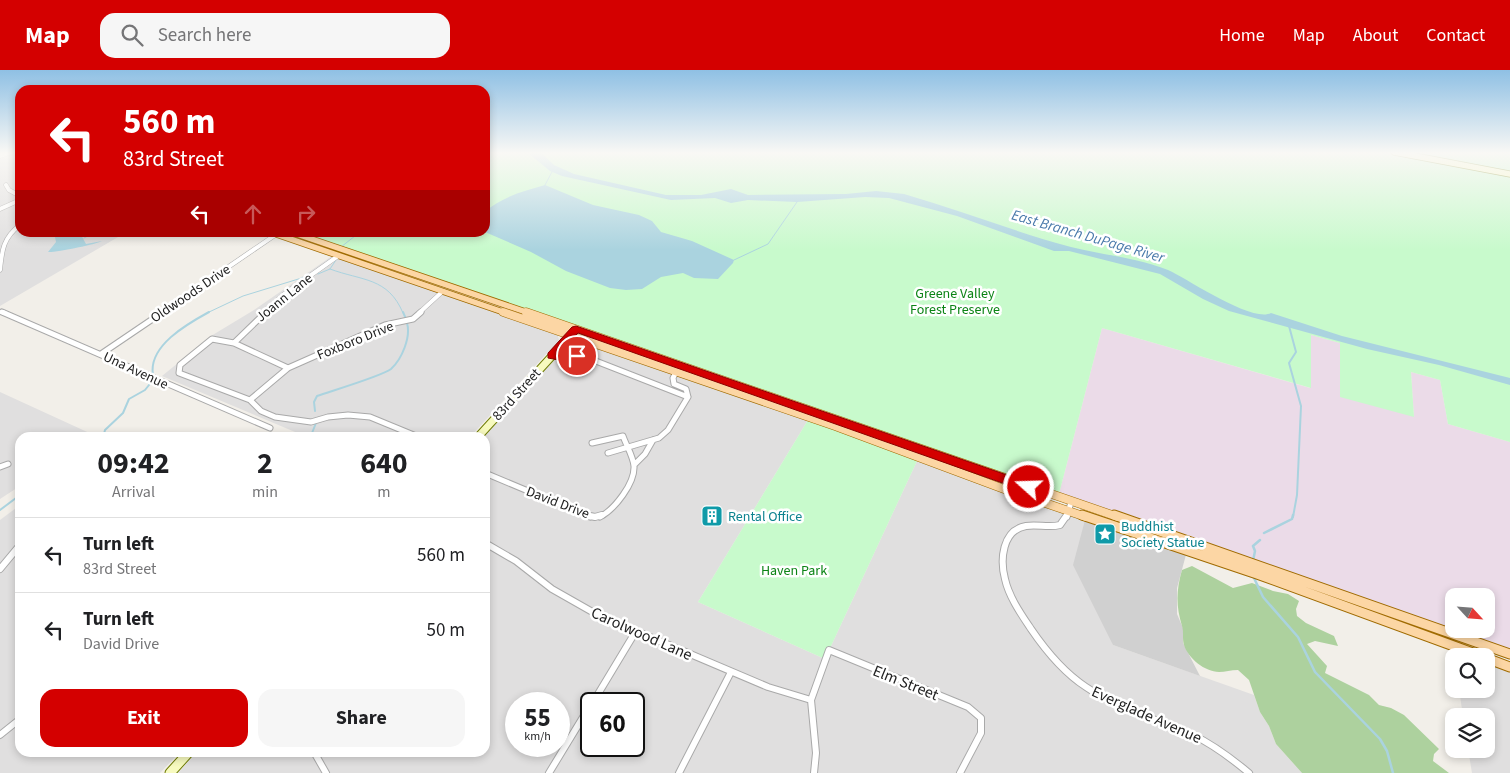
<!DOCTYPE html>
<html lang="en">
<head>
<meta charset="utf-8">
<style>
	:root { --surface:#fff; --page:#f6f6f6; --text:#202124; --muted:#757577; --line:#e0e0e0; --accent:#d40000 }
	body { margin:0; font-family:"Source Sans 3",sans-serif; background:var(--page); color:var(--text); height:100vh; display:flex; flex-direction:column; font-size:19px; white-space:nowrap }
	* { box-sizing:border-box; margin:0 }
	p { font-size:16px; color:var(--muted) }
	.icon { flex:none; width:28px; height:28px; fill:none; stroke:currentColor; stroke-width:2; stroke-linecap:round; stroke-linejoin:round }
	.map { position:relative; flex:1; overflow:hidden }
	.details { position:absolute; left:15px; top:362px; width:475px; height:325px; display:flex; flex-direction:column; background:var(--surface); border-radius:15px; box-shadow:0 2px 8px #0003 }
	.details>* { flex:none }
	.banner { position:absolute; left:15px; top:15px; width:475px; height:152px; border-radius:15px; box-shadow:0 2px 8px #0003; background:#d40000; color:#fff; overflow:hidden }
	.needle { width:32px; rotate:116deg }
	.controls { position:absolute; left:1445px; top:518px; display:grid; gap:10px }
	.controls a { display:grid; place-items:center; width:50px; height:50px; border-radius:10px; background:var(--surface); box-shadow:0 2px 8px #0003; font-size:25px }
	.speed { position:absolute; left:505px; top:622px; display:flex; gap:10px; font-size:25px; font-weight:700; text-align:center }
	.speed>* { display:grid; place-content:center; width:65px; height:65px; border-radius:50%; background:var(--surface); box-shadow:0 2px 8px #0003; line-height:1 }
	.speed small { font-size:12px; font-weight:400 }
	.speed .limit { border:2px solid #111; border-radius:8px; background:#fff; color:#111 }
	.pin { position:absolute; display:grid; place-items:center; width:42px; height:42px; color:#fff; margin:-21px; border:2px solid #fff; border-radius:50%; box-shadow:0 1px 5px #0007 }
	.me { position:absolute; width:55px; margin:-28px; rotate:290deg; stroke-linejoin:round; filter:drop-shadow(0 0 4px #0008) }
	.turn { display:flex; align-items:center; gap:18px; height:105px; padding:0 25px; font-size:22px }
	.turn .icon { width:65px; height:65px; stroke-width:2.5 }
	.turn b { display:block; font-size:35px; line-height:42px }
	.lanes { display:flex; align-items:center; height:48px; padding:0 25px; background:#0003; justify-content:center; gap:25px; direction:ltr }
	.lanes .off { opacity:.35 }
	.eta { display:flex; justify-content:space-evenly; align-items:center; height:85px; text-align:center }
	.eta b { font-size:30px; font-weight:700; line-height:35px }
	.action { display:flex; gap:10px; margin-top:auto; padding:10px 25px }
	.action a { flex:1; height:58px; border-radius:15px; background:var(--accent); color:#fff; font-size:20px; font-weight:700; line-height:58px; text-align:center }
	.action a+a { background:var(--page); color:var(--text) }
	ul { padding:0; list-style:none }
	li { display:flex; align-items:center; gap:15px; height:75px; padding:0 25px; border-top:1px solid var(--line) }
	li div { flex:1 }
	li b { display:block; font-size:19px }
	li em { font-style:normal }
	header { display:flex; align-items:center; gap:30px; box-sizing:border-box; height:70px; padding:0 25px; background:var(--accent); color:#fff }
	header strong { font-size:24px }
	nav { display:flex; gap:28px; margin-inline-start:auto; font-size:18px }
	.search { width:350px; height:45px; background:var(--page); display:flex; align-items:center; gap:12px; box-sizing:border-box; padding:0 18px; border-radius:15px; color:var(--muted); font-size:19px }
	.map>svg:first-child { display:block }
	.residential { fill:#e0dfdf; fill-rule:evenodd }
	.industrial { fill:#ebdbe8; fill-rule:evenodd }
	.religious { fill:#d0d0d0 }
	.forest { fill:#add19e }
	.park { fill:#c8facc }
	.water { fill:#aad3df }
	.lines { fill:none; stroke-linecap:round; stroke-linejoin:round }
	.stream-far2 { stroke:#aad3df; stroke-width:1 }
	.stream-far1 { stroke:#aad3df; stroke-width:2 }
	.stream { stroke:#aad3df; stroke-width:2.5 }
	.street-far2-casing { stroke:#a9a9a9; stroke-width:5 }
	.street-far1-casing { stroke:#a9a9a9; stroke-width:7 }
	.street-casing { stroke:#a9a9a9; stroke-width:8 }
	.secondary-far2-casing { stroke:#707d05; stroke-width:7 }
	.secondary-far1-casing { stroke:#707d05; stroke-width:9 }
	.secondary-casing { stroke:#707d05; stroke-width:11 }
	.primary-far2-casing { stroke:#a06b00; stroke-width:7 }
	.primary-far1-casing { stroke:#a06b00; stroke-width:9 }
	.primary-casing { stroke:#a06b00; stroke-width:11 }
	.street-far2 { stroke:#fff; stroke-width:4 }
	.street-far1 { stroke:#fff; stroke-width:5 }
	.street { stroke:#fff; stroke-width:6 }
	.secondary-far2 { stroke:#f7fabf; stroke-width:5.5 }
	.secondary-far1 { stroke:#f7fabf; stroke-width:7 }
	.secondary { stroke:#f7fabf; stroke-width:9 }
	.primary-far2 { stroke:#fcd6a4; stroke-width:5.5 }
	.primary-far1 { stroke:#fcd6a4; stroke-width:8 }
	.primary { stroke:#fcd6a4; stroke-width:9 }
	.route { fill:#d40000; stroke:#8a0000 }
	.labels { text-anchor:middle; stroke-width:5; stroke-linejoin:round; paint-order:stroke }
	.street-label { font-size:14px; fill:#222; stroke:#fff }
	.park-label { font-size:14px; fill:#0c8416; stroke:#fff }
	.culture-label { font-size:14px; fill:#0d838f; stroke:#fff; text-anchor:start }
	.water-label { font-size:15px; font-style:italic; fill:#4a7aab; stroke:#fff }
	.near-street-label { font-size:16px; fill:#222; stroke:#fff }
</style>
</head>
<body>
<header>
<strong>Map</strong>
<div class="search"><svg class="icon" aria-label="search" viewBox="0 0 24 24"><circle cx="10" cy="10" r="6"/><path d="M15 15l6 6"/></svg>Search here</div>
<nav><a>Home</a><a>Map</a><a>About</a><a>Contact</a></nav>
</header>
<div class="map">
<svg width="1510" height="703" viewBox="0 0 1510 703">
	<rect width="100%" height="100%" fill="#f2efe9"/>
	<!-- residential -->
	<path class="residential" d="M0,82h20v80l105,1 -125,73z
		M332,186l225,77 2,7 -89,97h-163l-145,-61 49,-40 43,-26z
		M577,270l231,80 -110,182 127,57 92,-198 168,59 28,125 141,50 6,17 9,14 7,18 26,29h-1124l18,-20 289,-1v-314l-4,-1 88,-96zM516,634h43v42h-43zM591,634h43v42h-43z
		M0,322l96,44 -76,2v48l-20,13z
		M20,435v247l159,1 -19,20h-160v-253z
		M1486,592l24,8v103h-38l-4,-24h18v-33h-23l-4,-27h27z"/>
	<!-- industrial -->
	<path class="industrial" d="M1102,258l208,60 1,-53 29,8 74,74 -3,-45 29,8 8,44 62,18v209l-451,-157zM1454,526h32v33h-32z"/>
	<!-- religious -->
	<path class="religious" d="M1085,450l102,31 -10,37v26l6,14v15l17,33 -87,-31 -40,-80z"/>
	<!-- forest -->
	<path class="forest" d="M1192,496l41,22 19,-5 21,8 15,3 11,7 -3,8 1,7 9,7 28,13 4,10 -23,-5 -8,3 20,22 -2,7 44,22 10,10 12,3 13,7 35,34 -5,5 -1,7 16,12h-147l-26,-29 -7,-18 -9,-14 -11,-32 -11,-10c-7,0 -13,2 -19,2 -14,0 -31,-14 -35,-27 -2,-6 0,-13 -2,-19 -6,-20 -6,-35 0,-56z"/>
	<!-- park -->
	<path class="park" d="M485,82h1025v290l-62,-18 -8,-44 -29,-8 3,45 -74,-20v-54l-29,-8v53l-209,-60 -43,166 -759,-261 185,-1z
		M808,350l109,41 -92,198 -127,-57z"/>
	<!-- water -->
	<path class="water" d="M527,82h13l14,13 20,9 92,21h35l30,-6 17,6 98,-1 30,-3 28,3c56,16 111,38 167,53 32,8 67,11 97,23 20,9 84,53 103,43l71,23 168,42v7l-71,-20 -72,-16 -138,-38 -26,-12 -43,-25 -91,-23h-15l-97,-35 -68,-18 -24,-1 -68,5 -49,-2 -17,3 -16,-5 -44,2 -109,-24 -12,-5z
		M545,115l48,20 46,10 13,6 9,11 31,9 42,19 -1,3 -15,16 -24,-1 -11,-5 -22,4 -19,12 -16,1 -16,-2 -44,-17 -35,-19 -46,-20v-20c16,-15 39,-21 60,-27z
		M61,162l19,1 6,11 16,-3c-4,3 -48,12 -54,11l8,-10 -1,-5z"/>
	<g class="lines">
		<!-- stream-far2 -->
		<path class="stream-far2" d="M545,115l8,-15
			M84,168l12,-6
			M341,177l19,-15
			M734,190l34,-16 29,-42
			M330,199c32,12 58,8 73,44
			M318,204l12,-5 6,-9
			M207,243l36,-17 62,-19"/>
		<!-- stream-far1 -->
		<path class="stream-far1" d="M403,242l3,7
			M1289,256l7,26 -7,11
			M1289,293l12,43 -4,89 -4,22
			M153,305c-5,-29 34,-51 56,-63
			M315,341l-1,-9 3,-6c14,-5 65,-20 74,-27 11,-10 20,-32 16,-46
			M103,368l2,-8 18,-17 6,-14 16,-9 8,-10
			M310,368l6,-15
			M0,440l20,-15"/>
		<!-- stream -->
		<path class="stream" d="M1264,463l28,-14 1,-4
			M1253,476l2,5 -2,10
			M1253,476l7,-6
			M1254,508l9,19 35,40 17,35 65,67 7,12 6,22"/>
		<!-- street-far2 casing -->
		<g class="street-far2-casing">
			<path id="street-far2" d="M0,86l12,-4
				M6,115l3,5 11,6
				M0,139l20,-9
				M0,200c2,-20 3,-32 20,-45
				M2,242l3,1
				M161,243l117,-80
				M264,243l19,-18 55,-39
				M419,243l24,-22"/>
		</g>
		<!-- street-far1 casing -->
		<g class="street-far1-casing">
			<path id="street-far1" d="M2,242l268,116
				M234,273l32,-31
				M101,284l62,-42
				M552,285l12,3 19,-2 105,41
				M288,298l-54,-25 -22,-4 -32,26 -1,8 71,27 11,11 14,6 36,5 17,-5 20,-2 22,2 51,21
				M250,330l38,-32 97,-43 28,-6 8,-7
				M592,373l31,-7c3,9 10,20 11,30 1,17 -19,43 -34,51
				M608,383l51,-15 9,-8 20,-33 -2,-8 -12,-5 -1,-6 3,-6
				M634,395l11,-11 8,-14
				M0,397l8,-3
				M485,403l105,44
				M1067,447l4,-15"/>
		</g>
		<!-- street casing -->
		<g class="street-casing">
			<path id="street" d="M585,445l10,2 7,-2
				M1067,445l-7,10c-11,3 -23,-1 -34,1 -24,4 -26,34 -21,53 4,18 16,35 26,50 15,22 32,43 55,58 32,22 71,32 107,48 21,10 38,23 56,38
				M485,473l31,18 36,28 44,25 172,73 43,13
				M0,499l20,-24
				M592,634l44,-73
				M0,665l20,-16
				M314,682l12,21
				M549,703l42,-69
				M679,703l52,-101
				M814,703l2,-20 -5,-53 18,-50 139,57 13,11v15l-21,40"/>
		</g>
		<!-- secondary-far2 casing -->
		<g class="secondary-far2-casing">
			<path id="secondary-far2" d="M1394,82l116,22"/>
		</g>
		<!-- secondary-far1 casing -->
		<g class="secondary-far1-casing">
			<path id="secondary-far1" d="M477,368l96,-105"/>
		</g>
		<!-- secondary casing -->
		<g class="secondary-casing">
			<path id="secondary" d="M170,703l19,-21"/>
		</g>
		<!-- primary-far2 casing -->
		<g class="primary-far2-casing">
			<path id="primary-far2" d="M270,162l236,81
				M291,162l238,81"/>
		</g>
		<!-- primary-far1 casing -->
		<g class="primary-far1-casing">
			<path id="primary-far1" d="M503,242l332,114 169,63 82,28
				M526,242l592,205"/>
		</g>
		<!-- primary casing -->
		<g class="primary-casing">
			<path id="primary" d="M1082,445l175,59 224,82
				M1114,445l396,139
				M1486,588l24,9"/>
		</g>
		<!-- street-far2 -->
		<use href="#street-far2" class="street-far2"/>
		<!-- street-far1 -->
		<use href="#street-far1" class="street-far1"/>
		<!-- street -->
		<use href="#street" class="street"/>
		<!-- secondary-far2 -->
		<use href="#secondary-far2" class="secondary-far2"/>
		<!-- secondary-far1 -->
		<use href="#secondary-far1" class="secondary-far1"/>
		<!-- secondary -->
		<use href="#secondary" class="secondary"/>
		<!-- primary-far2 -->
		<use href="#primary-far2" class="primary-far2"/>
		<!-- primary-far1 -->
		<use href="#primary-far1" class="primary-far1"/>
		<!-- primary -->
		<use href="#primary" class="primary"/>
	</g>
	<!-- sky -->
	<linearGradient id="sky" x2="0" y2="1"><stop stop-color="#8fc0e4"/><stop offset="0.46" stop-color="#f9f8f5"/><stop offset="1" stop-color="#f9f8f5" stop-opacity="0"/></linearGradient>
	<rect width="1510" height="180" fill="url(#sky)"/>
	<!-- route -->
	<path class="route" d="M576,256l457,158 2,3 -6,5 -4,-1 -447,-158 -18,20 17,-1 5,4 -2,2 -16,3 -16,-3v-5l24,-26z"/>
	<!-- icons -->
	<defs>
		<g id="building-square" transform="scale(1.125)"><rect x="-9" y="-9" width="18" height="18" rx="4" fill="#0f9aa8" stroke="#fff"/><path d="M-4-6H4V6H1V3H-1V6H-4ZM-2.5-4.3h1.7v1.8h-1.7ZM.8-4.3h1.7v1.8H.8ZM-2.5-1h1.7V.8h-1.7ZM.8-1h1.7V.8H.8Z" fill="#fff"/></g>
		<g id="sight-square" transform="scale(1.125)"><rect x="-9" y="-9" width="18" height="18" rx="4" fill="#0f9aa8" stroke="#fff"/><path d="M0-6L1.8-2.2L6-1.7L2.9 1.2L3.7 5.4L0 3.3L-3.7 5.4L-2.9 1.2L-6-1.7L-1.8-2.2Z" fill="#fff"/></g>
	</defs>
	<g fill-rule="evenodd">
		<use href="#building-square" x="712" y="446"/>
		<use href="#sight-square" x="1105" y="464"/>
	</g>
	<g class="labels">
		<!-- street labels -->
		<g class="street-label">
			<text transform="translate(190 223) rotate(-34)" y="5">Oldwoods Drive</text>
			<text transform="translate(284 227) rotate(-39)" y="5">Joann Lane</text>
			<text transform="translate(355 270) rotate(-22)" y="5">Foxboro Drive</text>
			<text transform="translate(136 300) rotate(25)" y="5">Una Avenue</text>
			<text transform="translate(516 324) rotate(-48)" y="5">83rd Street</text>
			<text transform="translate(558 432) rotate(21)" y="5">David Drive</text>
		</g>
		<!-- park labels -->
		<g class="park-label">
			<text x="955" y="228">Greene Valley<tspan x="955" dy="16">Forest Preserve</tspan></text>
			<text x="794" y="505">Haven Park</text>
		</g>
		<!-- culture labels -->
		<g class="culture-label">
			<text x="728" y="451">Rental Office</text>
			<text x="1121" y="461">Buddhist<tspan x="1121" dy="16">Society Statue</tspan></text>
		</g>
		<!-- water labels -->
		<g class="water-label">
			<text transform="translate(1088 166) rotate(16)" y="5">East Branch DuPage River</text>
		</g>
		<!-- near-street labels -->
		<g class="near-street-label">
			<text transform="translate(642 563) rotate(24)" y="6">Carolwood Lane</text>
			<text transform="translate(906 612) rotate(22)" y="6">Elm Street</text>
			<text transform="translate(1147 644) rotate(24)" y="6">Everglade Avenue</text>
		</g>
	</g>
</svg>
<div class="controls">
<a><svg class="needle" viewBox="-14 -14 28 28"><path d="M0-13l5 13h-10z" fill="#e53935"/><path d="M0 13l5-13h-10z" fill="#757577"/></svg></a>
<a><svg class="icon" aria-label="search" viewBox="0 0 24 24"><circle cx="10" cy="10" r="6"/><path d="M15 15l6 6"/></svg></a>
<a><svg class="icon" aria-label="layers" viewBox="0 0 24 24"><path d="M12 4l9 5-9 5-9-5zM3 14l9 5 9-5"/></svg></a>
</div>
<div class="speed"><div>55<small>km/h</small></div><div class="limit">60</div></div>
<div class="pin" style="left:577px;top:286px;background:#d93025"><svg class="icon" aria-label="arrive" viewBox="0 0 24 24"><path d="M6 21V4h12l-3 4 3 4H6"/></svg></div>
<svg class="me" style="left:1029px;top:417px" viewBox="-20 -20 40 40"><circle r="17" fill="#d40000" stroke="#fff" stroke-width="3"/><path d="M0-11L8 9 0 5-8 9z" fill="#fff"/></svg>
<div class="banner">
<div class="turn"><svg class="icon" aria-label="left" viewBox="0 0 24 24"><path d="M17 20v-9H6M10 6l-5 5 5 5"/></svg><div><b>560 m</b>83rd Street</div></div>
<div class="lanes"><svg class="icon" aria-label="left" viewBox="0 0 24 24"><path d="M17 20v-9H6M10 6l-5 5 5 5"/></svg><svg class="icon off" aria-label="ahead" viewBox="0 0 24 24"><path d="M12 20V5M6 11l6-6 6 6"/></svg><svg class="icon off" aria-label="right" viewBox="0 0 24 24"><path d="M7 20v-9h11M14 6l5 5-5 5"/></svg></div>
</div>
<section class="details">
<div class="eta">
<div><b>09:42</b><p>Arrival</p></div>
<div><b>2</b><p>min</p></div>
<div><b>640</b><p>m</p></div>
</div>
<ul>
<li><svg class="icon" aria-label="left" viewBox="0 0 24 24"><path d="M17 20v-9H6M10 6l-5 5 5 5"/></svg><div><b>Turn left</b><p>83rd Street</p></div><em>560 m</em></li>
<li><svg class="icon" aria-label="left" viewBox="0 0 24 24"><path d="M17 20v-9H6M10 6l-5 5 5 5"/></svg><div><b>Turn left</b><p>David Drive</p></div><em>50 m</em></li>
</ul>
<div class="action"><a>Exit</a><a>Share</a></div>
</section>
</div>
</body>
</html>
